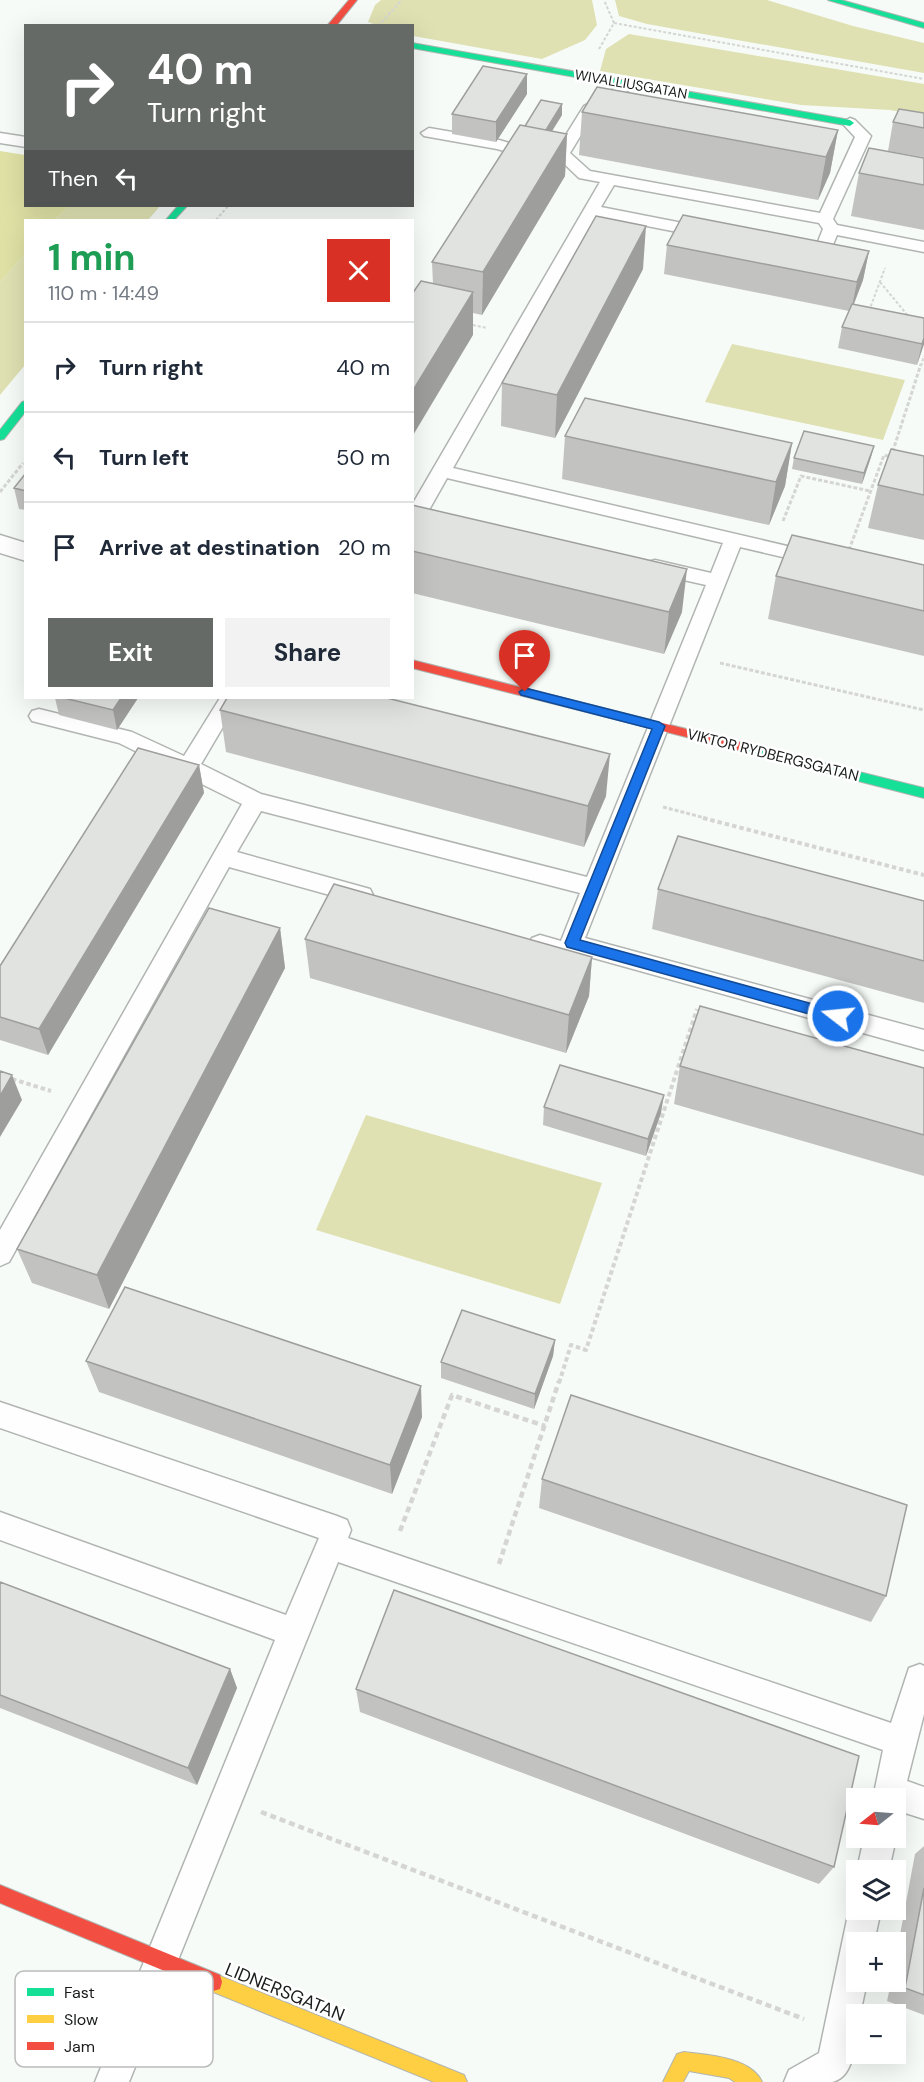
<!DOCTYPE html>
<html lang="en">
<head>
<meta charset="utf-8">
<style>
	:root { --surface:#fff; --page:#f2f2f3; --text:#1f2937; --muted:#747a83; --line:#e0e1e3; --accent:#666a67 }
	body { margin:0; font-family:"DM Sans",sans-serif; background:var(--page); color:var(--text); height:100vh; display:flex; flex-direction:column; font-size:22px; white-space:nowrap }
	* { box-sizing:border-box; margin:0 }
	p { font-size:20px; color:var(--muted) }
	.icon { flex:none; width:33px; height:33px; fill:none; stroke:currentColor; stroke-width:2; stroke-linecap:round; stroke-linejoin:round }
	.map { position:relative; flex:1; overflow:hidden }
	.details { position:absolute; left:24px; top:219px; width:390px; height:480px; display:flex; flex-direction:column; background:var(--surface); border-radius:0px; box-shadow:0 6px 24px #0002 }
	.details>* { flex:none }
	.guide { position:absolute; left:24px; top:24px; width:390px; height:183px; border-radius:0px; box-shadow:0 6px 24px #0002; background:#666a67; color:#fff; overflow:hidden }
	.needle { width:39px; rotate:253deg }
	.fabs { position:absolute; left:846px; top:1788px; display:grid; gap:12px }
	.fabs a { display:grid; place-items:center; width:60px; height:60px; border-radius:0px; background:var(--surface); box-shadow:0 6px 24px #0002; font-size:30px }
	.pin { position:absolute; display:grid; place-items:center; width:51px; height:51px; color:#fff; margin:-62px -26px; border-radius:50% 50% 50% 0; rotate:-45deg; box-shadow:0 0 6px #0007 }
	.pin .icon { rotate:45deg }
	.me { position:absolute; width:66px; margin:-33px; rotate:286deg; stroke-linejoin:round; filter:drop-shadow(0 0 4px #0008) }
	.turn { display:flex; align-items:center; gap:21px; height:126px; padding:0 24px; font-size:27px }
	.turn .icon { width:78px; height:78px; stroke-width:2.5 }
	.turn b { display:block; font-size:42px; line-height:51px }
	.then { display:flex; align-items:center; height:57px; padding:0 24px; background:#0003; gap:12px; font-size:22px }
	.round { display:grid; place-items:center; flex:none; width:63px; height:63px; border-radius:0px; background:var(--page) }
	.summary { display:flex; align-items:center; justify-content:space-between; height:102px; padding:0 24px }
	h1 { font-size:36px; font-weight:700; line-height:45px; color:#1e9e55 }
	.action { display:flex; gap:12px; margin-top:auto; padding:12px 24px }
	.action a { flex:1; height:69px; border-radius:0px; background:var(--accent); color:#fff; font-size:24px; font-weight:700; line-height:69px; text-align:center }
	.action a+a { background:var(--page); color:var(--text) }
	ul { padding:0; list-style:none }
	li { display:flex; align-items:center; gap:18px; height:90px; padding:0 24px; border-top:2px solid var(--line) }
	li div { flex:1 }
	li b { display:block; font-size:22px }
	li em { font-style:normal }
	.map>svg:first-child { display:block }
	.green { fill:#dfe1b2 }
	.forest { fill:#dfe1a5 }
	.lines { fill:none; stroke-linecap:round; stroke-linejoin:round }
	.lane-casing { stroke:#b1b5b2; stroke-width:3 }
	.street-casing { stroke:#b1b5b2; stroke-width:3 }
	.fast-casing { stroke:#b1b5b2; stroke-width:2 }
	.slow-casing { stroke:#b1b5b2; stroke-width:2 }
	.jam-casing { stroke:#b1b5b2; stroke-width:2 }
	.path-far3 { stroke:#d4d5d4; stroke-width:2; stroke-dasharray:3 2; stroke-linecap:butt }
	.path-far2 { stroke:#d4d5d4; stroke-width:3; stroke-dasharray:4 2; stroke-linecap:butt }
	.path-far1 { stroke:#d4d5d4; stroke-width:4; stroke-dasharray:4.5 3; stroke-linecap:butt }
	.path { stroke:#d4d5d4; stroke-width:4.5; stroke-dasharray:6 4; stroke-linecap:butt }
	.lane { fill:#fefefe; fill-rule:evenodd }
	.street { fill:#fefefe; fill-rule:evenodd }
	.fast { fill:#16e098; fill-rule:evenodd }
	.slow { fill:#ffcf43; fill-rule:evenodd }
	.jam { fill:#f24e42; fill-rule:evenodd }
	.wall { fill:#c2c3c1 }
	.shaded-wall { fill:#9e9f9d }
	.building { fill:#e1e3e0; stroke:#9e9f9d; stroke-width:1.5 }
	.route { fill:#1a73e8; stroke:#114b97; stroke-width:1.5 }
	.labels { text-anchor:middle; stroke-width:5; stroke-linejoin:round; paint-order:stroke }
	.far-street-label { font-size:14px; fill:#191c1a; stroke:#fff }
	.street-label { font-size:15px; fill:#191c1a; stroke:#fff }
	.near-street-label { font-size:18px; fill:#191c1a; stroke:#fff }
	.key { fill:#fff; stroke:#babbba; stroke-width:1.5 }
	.key-label { font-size:16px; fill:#191c1a }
</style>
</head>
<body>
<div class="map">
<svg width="924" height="2082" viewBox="0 0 924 2082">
	<rect width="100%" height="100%" fill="#f6fbf7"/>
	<!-- green -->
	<path class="green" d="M381,0h211l5,25 -12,15 -43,19 -129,-23 -1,-10 -36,-1 -8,-3 7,-17z
		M615,0h152l86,26 71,17v30l-277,-49 -28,-8z
		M629,34l295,50v32l-34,-6 -89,-5 -201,-34 6,-22z
		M69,206h91l-12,14h-93z
		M25,254v111l-25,30v-113z
		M732,344l173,36 -22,60 -178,-38z
		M366,1115l236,68 -42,121 -244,-74z"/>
	<!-- forest -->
	<path class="forest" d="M0,151l25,4 1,51h43l-14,14h-29l-1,34 -25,28z"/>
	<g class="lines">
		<!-- lane casing -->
		<g class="lane-casing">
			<path id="lane" d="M630,79l7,4 -2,3 -40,26 -25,41 20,18 230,42 35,-76 -13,-14 8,-5 5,2 16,16 -38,83 4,6 87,17v10l-87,-17 -10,24c-10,2 -28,-1 -34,-8l8,-5 14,3 8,-20 -4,-6 -205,-38 -13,22 107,21 8,5 -8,5 -112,-22 -143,252 364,85 7,1 3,5 -3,5 -7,1 -77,-18 -155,391 339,92v20l-345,-96 -3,4 -8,3 -36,-11 -4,-6 4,-6 8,-3 21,6 19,-48 -319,-82 -24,41 133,37 3,6 -3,6 -8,3 -133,-37 -220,395 -9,4v-36l242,-426 -123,-61 -87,-22 -3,-5 3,-5 7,-2 93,23 52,24 36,-58h20l-39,66 60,30 326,83 119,-292 -58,-13 -3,-5 3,-5 7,-2 56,13 12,-30 -276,-65 -18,32 18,5 3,4 -3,4 -7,2 -28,-6v-14l188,-323 -21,-4 -25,-24 30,-48z
				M429,128l70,12 45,13 2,3 -8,5 -41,-12 -73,-13 -3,-3z
				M0,133l26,4v10l-26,-4z
				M0,1402l337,114 10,4 4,10 -3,8 543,185 18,-55 11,-4 4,2v48l-17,67 17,6v32l-28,-9v-12h-23l10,-48 -545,-188 -209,520h-34l180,-442 -275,-100v-28l286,103 33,-77 -319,-110z
				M896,1837v1l-7,32h-32l7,-32z
				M856,1897v13h25l-7,32h-18v40h11l-7,32h-4c0,20 1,63 -24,68 -14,0 -33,0 -48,0l5,-12 30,-17 30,-143 5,-11z"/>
		</g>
		<!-- street casing -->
		<g class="street-casing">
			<path id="street" d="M0,535l26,8v18l-26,-8z"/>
		</g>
		<!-- fast casing -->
		<g class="fast-casing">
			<path id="fast" d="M828,0h13l83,23v5z
				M412,43l438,77 4,3 -4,3 -438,-78z
				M178,206h9l-13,14h-8z
				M26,401v10l-22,28 -4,1v-10l22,-28z
				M742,743l182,45v10l-186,-48 -2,-3z"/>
		</g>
		<!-- slow casing -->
		<g class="slow-casing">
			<path id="slow" d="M213,1973l251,102 3,7h-33l-228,-93 -2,-7 2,-7z
				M684,2052c23,3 67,5 78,30h-27l-6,-4 -40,-7 -6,11h-20l14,-28z"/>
		</g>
		<!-- jam casing -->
		<g class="jam-casing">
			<path id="jam" d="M349,0h8l-21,26h-9z
				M412,660l330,83 6,4 -6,4 -330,-83z
				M0,1885l220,90 2,7 -2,7 -7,2 -213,-88z"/>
		</g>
		<!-- path-far3 -->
		<path class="path-far3" d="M614,23l310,56
			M378,26l24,-26
			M599,49l15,-26 -10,-23
			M216,220l12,-14
			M880,282l29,35
			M869,311l16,-43
			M468,324l19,4
			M921,366l3,-10"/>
		<!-- path-far2 -->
		<path class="path-far2" d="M0,492l23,-29
			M783,521l18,-45 69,15
			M849,550l35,-95 7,2 30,-93
			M720,663l204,47
			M663,807l46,12"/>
		<!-- path-far1 -->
		<path class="path-far1" d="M703,818l221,57
			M12,1079l39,12
			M559,1383l12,-38 15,5 111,-341"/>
		<!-- path -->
		<path class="path" d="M400,1531l52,-136 93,31
			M499,1564l60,-183
			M261,1812l543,207"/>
		<!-- lane -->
		<use href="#lane" class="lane"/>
		<!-- street -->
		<use href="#street" class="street"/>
		<!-- fast -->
		<use href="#fast" class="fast"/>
		<!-- slow -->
		<use href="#slow" class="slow"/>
		<!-- jam -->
		<use href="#jam" class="jam"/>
	</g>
	<!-- wall -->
	<path class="wall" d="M527,94l-31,48 -44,-8v-20z
		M582,112l256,18 -8,43 -12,27 -239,-45z
		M924,113v44l-36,-6 5,-29z
		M562,115l-10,16 15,3 -2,42 -83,139 -9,-2v22l-40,-51 -1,-22 93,-136z
		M924,158v72l-73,-14 8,-43z
		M667,245l202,6 -6,29 -9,24 70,40 -7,21 -79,-17 4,-21 7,-16 -185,-37z
		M643,269l-88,169 -54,-12 1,-43z
		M565,436l227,7 -7,43 -16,39 -207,-46z
		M874,446l-3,11 -9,27 -70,-15 2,-11z
		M924,456v84l-56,-12 10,-43z
		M26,473v37l-7,-1 -5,-21z
		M412,505l270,107 -18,42 -252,-61z
		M924,565v91l-156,-37 8,-43z
		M55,698h83l-21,32 -58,-15z
		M220,710l386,86 -22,51 -358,-95z
		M199,765l5,28 -156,262 -48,-15v-74z
		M658,889l266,12v102l-272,-74z
		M280,928l5,40 -176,341 -77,-26 -15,-34z
		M305,939l287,18 -3,39 -23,57 -256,-75z
		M680,1066l244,2v108l-250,-72z
		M544,1107l117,6 -15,43 -103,-31z
		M555,1340l-2,16 -19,53 -93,-31v-16z
		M86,1361l336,56 -30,77 -293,-102z
		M542,1479l344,117 -15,26 -332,-114z
		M0,1582l230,87 7,19 -40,97 -197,-77z
		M356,1689l478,178 -15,17 -459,-172z
		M924,1846v169l-37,-14 4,-19h5v-26l19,-102z"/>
	<!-- shaded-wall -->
	<path class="shaded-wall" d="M527,74v20l-31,48v-20z
		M562,104v11l-18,29v-10z
		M838,130l-8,43 -12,27 8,-43z
		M567,134l-2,42 -83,139 1,-43z
		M646,226l-3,43 -88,169 2,-43z
		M869,251l-6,29 -12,31 6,-29z
		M473,292v43l-61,102v-45z
		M924,338v6l-7,21 5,-21z
		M792,443l-7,43 -16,39 7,-43z
		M874,446l-3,11 -9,27 2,-11z
		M687,569l-5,43 -18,42 5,-42z
		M121,698h17l-21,32 -4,-20z
		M610,754l-4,42 -22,51 4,-41z
		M199,765l5,28 -156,262 -9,-26z
		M280,928l5,40 -176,341 -12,-34z
		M592,957l-3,39 -23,57 3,-38z
		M12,1075l10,25 -22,37v-41z
		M664,1095l-3,18 -15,43 2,-17z
		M555,1340l-2,16 -19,53 1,-15z
		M421,1386l1,31 -30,77 -2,-29z
		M230,1669l7,19 -40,97 -9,-17z"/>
	<!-- building -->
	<path class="building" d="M483,66l44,8 -31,48 -44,-8z
		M597,87l241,43 -12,27 -244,-45z
		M541,100l21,4 -16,26 -21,-4z
		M899,109l25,4v15l-31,-6z
		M520,125l47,9 -84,138 -51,-10z
		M869,148l55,10v27l-65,-12z
		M683,215l186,36 -12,31 -190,-37z
		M596,216l50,10 -89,169 -55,-12z
		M421,281l52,11 -61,100v-98z
		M852,304l72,14v20l-2,6 -80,-17z
		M585,398l207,45 -16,39 -211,-46z
		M804,431l70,15 -10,27 -70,-15z
		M891,449l33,7v39l-46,-10z
		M26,473v18l-12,-3z
		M412,505l275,64 -18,43 -257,-61z
		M792,535l132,30v46l-148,-35z
		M64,698h57l-8,12z
		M227,698h160l223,56 -22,52 -368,-96z
		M138,748l61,17 -160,264 -39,-12v-51z
		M678,836l246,65v60l-266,-72z
		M334,884l258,73 -23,58 -264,-76z
		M209,908l71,20 -183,347 -80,-26z
		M700,1006l224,62v67l-244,-69z
		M560,1065l104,30 -16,44 -104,-32z
		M0,1071l12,4 -12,21z
		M125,1287l296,99 -31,79 -304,-104z
		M462,1310l93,30 -20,54 -94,-32z
		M571,1395l336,110 -21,91 -344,-117z
		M0,1582l230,87 -42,99 -188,-73z
		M394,1590l465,166 -25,111 -478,-178z
		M924,1888v107l-19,-7z"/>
	<!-- route -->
	<path class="route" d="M525,688l134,34 6,4 -85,214 258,71 5,2 2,3 -2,4 -5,2 -271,-75 -2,-4 87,-214 -131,-34 -2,-3z"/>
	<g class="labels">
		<!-- far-street labels -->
		<g class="far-street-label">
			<text transform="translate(631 84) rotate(10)" y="5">WIVALLIUSGATAN</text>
		</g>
		<!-- street labels -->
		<g class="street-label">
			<text transform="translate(773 755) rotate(14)" y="5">VIKTOR RYDBERGSGATAN</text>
		</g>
		<!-- near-street labels -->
		<g class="near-street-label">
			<text transform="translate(285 1992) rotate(22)" y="6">LIDNERSGATAN</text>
		</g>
	</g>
	<!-- legend -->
	<rect x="15" y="1971" width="198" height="96" rx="9" class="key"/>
	<rect x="27" y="1988" width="27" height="8" fill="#16e098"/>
	<rect x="27" y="2015" width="27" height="8" fill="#ffcf43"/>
	<rect x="27" y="2042" width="27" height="8" fill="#f24e42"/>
	<g class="key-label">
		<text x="64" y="1998">Fast</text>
		<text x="64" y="2025">Slow</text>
		<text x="64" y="2052">Jam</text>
	</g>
</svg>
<div class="fabs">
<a><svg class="needle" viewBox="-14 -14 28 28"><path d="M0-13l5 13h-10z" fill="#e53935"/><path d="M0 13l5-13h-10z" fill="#747a83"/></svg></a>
<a><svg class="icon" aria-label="layers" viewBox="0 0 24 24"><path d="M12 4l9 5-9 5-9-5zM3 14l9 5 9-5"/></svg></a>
<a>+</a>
<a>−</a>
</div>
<div class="pin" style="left:525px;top:692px;background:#d93025"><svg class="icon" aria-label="arrive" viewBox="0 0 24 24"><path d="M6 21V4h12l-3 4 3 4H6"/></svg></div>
<svg class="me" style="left:838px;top:1016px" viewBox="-20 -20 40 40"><circle r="17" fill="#1a73e8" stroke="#fff" stroke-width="3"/><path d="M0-11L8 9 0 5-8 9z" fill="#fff"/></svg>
<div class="guide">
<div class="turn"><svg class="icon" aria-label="right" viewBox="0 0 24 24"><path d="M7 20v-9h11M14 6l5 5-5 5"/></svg><div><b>40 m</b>Turn right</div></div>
<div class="then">Then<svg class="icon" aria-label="left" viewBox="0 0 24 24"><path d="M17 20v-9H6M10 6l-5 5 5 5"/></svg></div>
</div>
<section class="details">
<div class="summary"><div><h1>1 min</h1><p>110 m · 14:49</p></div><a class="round" style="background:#d93025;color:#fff"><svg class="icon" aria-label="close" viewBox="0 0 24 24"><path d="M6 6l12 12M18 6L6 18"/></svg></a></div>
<ul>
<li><svg class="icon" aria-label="right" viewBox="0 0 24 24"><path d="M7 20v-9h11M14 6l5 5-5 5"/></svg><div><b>Turn right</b></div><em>40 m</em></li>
<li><svg class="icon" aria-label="left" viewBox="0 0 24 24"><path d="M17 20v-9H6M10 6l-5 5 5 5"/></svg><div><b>Turn left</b></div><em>50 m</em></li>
<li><svg class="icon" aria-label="arrive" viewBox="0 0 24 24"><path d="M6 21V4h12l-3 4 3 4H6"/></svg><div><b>Arrive at destination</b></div><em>20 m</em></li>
</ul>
<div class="action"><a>Exit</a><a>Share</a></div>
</section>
</div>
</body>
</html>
